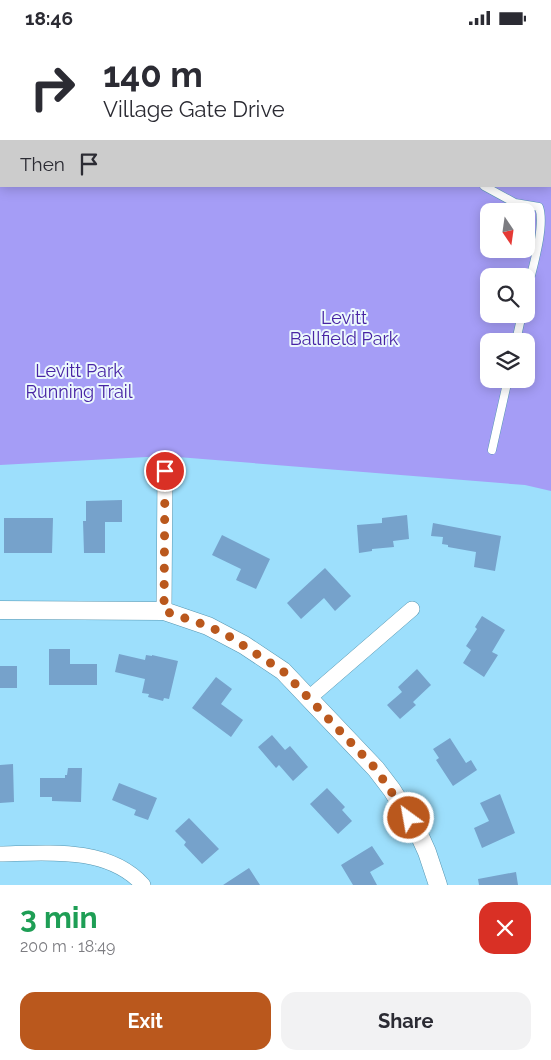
<!DOCTYPE html>
<html lang="en">
<head>
<meta charset="utf-8">
<style>
	:root { --surface:#fff; --page:#f2f2f3; --text:#2b2b33; --muted:#7c7c81; --accent:#ba581d }
	body { margin:0; font-family:Raleway,sans-serif; background:var(--page); color:var(--text); height:100vh; display:flex; flex-direction:column; font-size:19px; white-space:nowrap }
	* { box-sizing:border-box; margin:0 }
	p { font-size:16px; color:var(--muted) }
	.icon { flex:none; width:28px; height:28px; fill:none; stroke:currentColor; stroke-width:2; stroke-linecap:round; stroke-linejoin:round }
	.map { position:relative; height:850px; overflow:hidden }
	.side { display:flex; flex-direction:column; background:var(--surface); flex:1 }
	.side>* { flex:none }
	.banner { position:absolute; left:0px; top:0px; width:551px; height:152px; box-shadow:0 2px 12px #0003; background:#fff; color:var(--text); overflow:hidden }
	.needle { width:32px; rotate:167deg }
	.tools { position:absolute; left:480px; top:168px; display:grid; gap:10px }
	.tools a { display:grid; place-items:center; width:55px; height:55px; border-radius:10px; background:var(--surface); box-shadow:0 2px 12px #0003; font-size:25px }
	.pin { position:absolute; display:grid; place-items:center; width:42px; height:42px; color:#fff; margin:-21px; border:2px solid #fff; border-radius:50%; box-shadow:0 1px 5px #0007 }
	.me { position:absolute; width:55px; margin:-28px; rotate:328deg; stroke-linejoin:round; filter:drop-shadow(0 0 4px #0008) }
	.turn { display:flex; align-items:center; gap:18px; height:105px; padding:0 20px; font-size:22px }
	.turn .icon { width:65px; height:65px; stroke-width:2.5 }
	.turn b { display:block; font-size:35px; line-height:42px }
	.then { display:flex; align-items:center; height:48px; padding:0 20px; background:#0003; gap:10px; font-size:19px }
	.round { display:grid; place-items:center; flex:none; width:52px; height:52px; border-radius:15px; background:var(--page) }
	.head { display:flex; align-items:center; justify-content:space-between; height:85px; padding:0 20px }
	h1 { font-size:30px; font-weight:700; line-height:38px; color:#1e9e55 }
	.cta { display:flex; gap:10px; margin-top:auto; padding:10px 20px }
	.cta a { flex:1; height:58px; border-radius:15px; background:var(--accent); color:#fff; font-size:20px; font-weight:700; line-height:58px; text-align:center }
	.cta a+a { background:var(--page); color:var(--text) }
	.status { display:flex; justify-content:space-between; align-items:center; height:35px; padding:0 25px; background:var(--surface); direction:ltr }
	.status svg { height:14px; fill:currentColor }
	.map>svg:first-child { display:block }
	.green { fill:#a59df6; fill-rule:evenodd }
	.building { fill:#76a2cb }
	.lines { fill:none; stroke-linecap:round; stroke-linejoin:round }
	.service-casing { stroke:#5596b1; stroke-width:9 }
	.minor-casing { stroke:#5596b1; stroke-width:16 }
	.tertiary-casing { stroke:#5596b1; stroke-width:19 }
	.service { stroke:#fff; stroke-width:8 }
	.minor { stroke:#fff; stroke-width:15 }
	.tertiary { stroke:#fff; stroke-width:18 }
	.route { stroke:#ba581d; stroke-width:9; stroke-dasharray:0 16.2 }
	.labels { text-anchor:middle; stroke-width:4; stroke-linejoin:round; paint-order:stroke }
	.park-label { font-size:18px; fill:#4824a4; stroke:#ebf7fd }
</style>
</head>
<body>
<div class="status"><b>18:46</b><svg viewBox="0 0 49 12"><path d="M0 12V9h3v3zM5 12V6h3v6zM10 12V3h3v9zM15 12V0h3v12zM26 1h20v11H26zM47 4h2v5h-2z"/></svg></div>
<div class="map">
<svg width="551" height="850" viewBox="0 0 551 850">
	<rect width="100%" height="100%" fill="#9ddffc"/>
	<!-- green -->
	<path class="green" d="M0,0h551v456l-26,-6 -360,-29 -165,9zM1,1h549v150h-549zM489,176h37v38h-37zM489,241h37v38h-37zM489,306h37v38h-37z"/>
	<!-- building -->
	<path class="building" d="M122,465v22h-17v31h-21l-1,-32h3v-20z
		M407,480l2,24 -16,2 1,6 -22,2v2l-13,2 -2,-28 25,-2v-5z
		M4,483h49l-1,35h-48z
		M433,488l68,13 -6,35 -21,-4 2,-15 -28,-5v-2l-6,-1 1,-7 -12,-1z
		M222,500l48,24 -14,30 -20,-9 5,-11 -29,-14z
		M325,533l26,28 -16,15 -11,-13 -23,21 -14,-16z
		M482,581l23,14 -13,22 6,3 -14,22 -21,-14 8,-13 -5,-4 11,-17 -2,-2z
		M49,614h21v15h27v21h-48z
		M119,619l26,6 1,-5 6,1v-1l26,6 -9,38 -5,-1 -1,3 -15,-4 1,-3 -7,-1 3,-14 -30,-7z
		M0,631h17v22h-17z
		M417,634l14,16 -18,17 3,3 -16,14 -13,-14 15,-13 -4,-5z
		M216,642l16,12 -11,15 22,16 -12,17 -39,-29z
		M272,700l13,15 5,-4 18,21 -15,14 -14,-16 -3,3 -18,-21z
		M450,703l16,25 5,-3 6,10 -24,16 -17,-26 3,-2 -6,-9z
		M13,729l1,38 -14,1v-38z
		M68,733h14l-1,34 -29,-1v-4h-12v-19h25v-3h2z
		M119,748l38,15 -9,22 -14,-5 2,-5 -24,-10z
		M327,753l18,19 -3,3 10,11 -14,13 -28,-30z
		M500,759l15,39 -33,15 -8,-20 15,-7 -9,-18z
		M189,783l30,31 -17,15 -18,-19 2,-3 -11,-11z
		M372,811l12,18 -14,8 7,13h-24l-12,-20z
		M249,833l11,17h-37z
		M516,837l2,13h-39l-1,-6z"/>
	<g class="lines">
		<!-- service casing -->
		<g class="service-casing">
			<path id="service" d="M148,0v1
				M403,0v1
				M225,1v-1
				M484,151l31,17 24,4c7,20 -8,66 -13,88
				M516,306l6,-27
				M492,415l16,-71"/>
		</g>
		<!-- minor casing -->
		<g class="minor-casing">
			<path id="minor" d="M164,576l1,-140
				M309,663l103,-89
				M0,819c47,-1 108,-8 143,31"/>
		</g>
		<!-- tertiary casing -->
		<g class="tertiary-casing">
			<path id="tertiary" d="M0,575l164,1 44,15 36,19 39,26 93,98 16,21 26,42 9,20 11,33"/>
		</g>
		<!-- service -->
		<use href="#service" class="service"/>
		<!-- minor -->
		<use href="#minor" class="minor"/>
		<!-- tertiary -->
		<use href="#tertiary" class="tertiary"/>
	</g>
	<g class="lines">
		<!-- route -->
		<path class="route" d="M165,436l-1,140 44,15 19,9 56,36 93,98 33,49"/>
	</g>
	<g class="labels">
		<!-- park labels -->
		<g class="park-label">
			<text x="344" y="289">Levitt<tspan x="344" dy="21">Ballfield Park</tspan></text>
			<text x="79" y="342">Levitt Park<tspan x="79" dy="21">Running Trail</tspan></text>
		</g>
	</g>
</svg>
<div class="tools">
<a><svg class="needle" viewBox="-14 -14 28 28"><path d="M0-13l5 13h-10z" fill="#e53935"/><path d="M0 13l5-13h-10z" fill="#7c7c81"/></svg></a>
<a><svg class="icon" aria-label="search" viewBox="0 0 24 24"><circle cx="10" cy="10" r="6"/><path d="M15 15l6 6"/></svg></a>
<a><svg class="icon" aria-label="layers" viewBox="0 0 24 24"><path d="M12 4l9 5-9 5-9-5zM3 14l9 5 9-5"/></svg></a>
</div>
<div class="pin" style="left:165px;top:436px;background:#d93025"><svg class="icon" aria-label="arrive" viewBox="0 0 24 24"><path d="M6 21V4h12l-3 4 3 4H6"/></svg></div>
<svg class="me" style="left:409px;top:783px" viewBox="-20 -20 40 40"><circle r="17" fill="#ba581d" stroke="#fff" stroke-width="3"/><path d="M0-11L8 9 0 5-8 9z" fill="#fff"/></svg>
<div class="banner">
<div class="turn"><svg class="icon" aria-label="right" viewBox="0 0 24 24"><path d="M7 20v-9h11M14 6l5 5-5 5"/></svg><div><b>140 m</b>Village Gate Drive</div></div>
<div class="then">Then<svg class="icon" aria-label="arrive" viewBox="0 0 24 24"><path d="M6 21V4h12l-3 4 3 4H6"/></svg></div>
</div>
</div>
<section class="side">
<div class="head"><div><h1>3 min</h1><p>200 m · 18:49</p></div><a class="round" style="background:#d93025;color:#fff"><svg class="icon" aria-label="close" viewBox="0 0 24 24"><path d="M6 6l12 12M18 6L6 18"/></svg></a></div>
<div class="cta"><a>Exit</a><a>Share</a></div>
</section>
</body>
</html>
